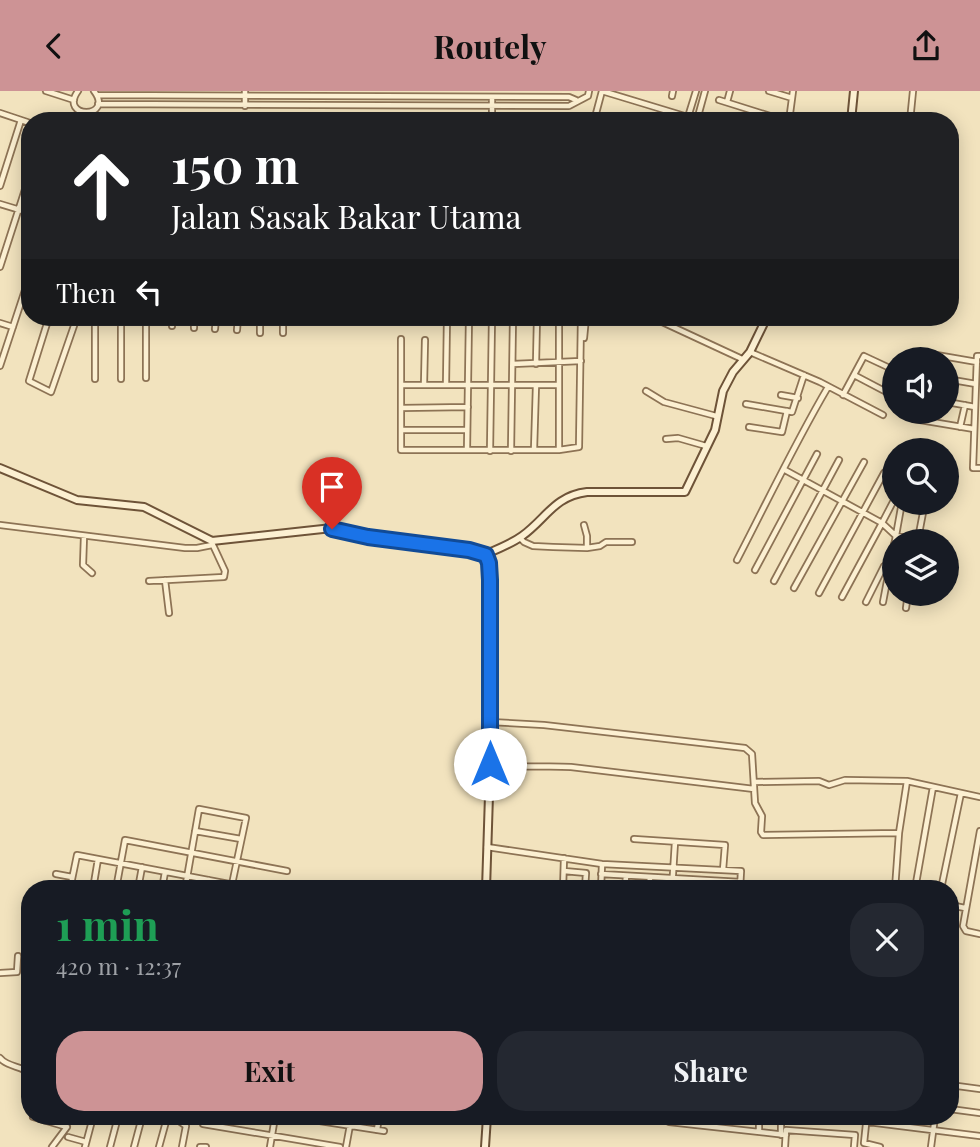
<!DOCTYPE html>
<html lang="en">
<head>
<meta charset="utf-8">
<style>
	:root { --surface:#171b24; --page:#242831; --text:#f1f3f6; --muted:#9ea1a6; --accent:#cd9395 }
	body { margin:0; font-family:"Playfair Display",serif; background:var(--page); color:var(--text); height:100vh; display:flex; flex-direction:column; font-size:26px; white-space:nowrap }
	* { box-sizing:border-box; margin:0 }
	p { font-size:23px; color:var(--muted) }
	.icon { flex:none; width:38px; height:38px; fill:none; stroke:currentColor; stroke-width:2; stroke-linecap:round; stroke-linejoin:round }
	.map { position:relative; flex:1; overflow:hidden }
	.side { position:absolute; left:21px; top:789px; width:938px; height:245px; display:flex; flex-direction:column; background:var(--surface); border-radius:28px; box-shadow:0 4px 18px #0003 }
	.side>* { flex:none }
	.guide { position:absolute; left:21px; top:21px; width:938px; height:214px; border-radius:28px; box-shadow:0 4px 18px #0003; background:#202124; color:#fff; overflow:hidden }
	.buttons { position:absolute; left:882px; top:256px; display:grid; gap:14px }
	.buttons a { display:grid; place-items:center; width:77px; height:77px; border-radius:50%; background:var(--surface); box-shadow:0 4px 18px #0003; font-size:35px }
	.pin { position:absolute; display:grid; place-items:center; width:60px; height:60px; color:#fff; margin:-72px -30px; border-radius:50% 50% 50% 0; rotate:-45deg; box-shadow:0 0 7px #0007 }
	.pin .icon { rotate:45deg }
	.me { position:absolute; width:77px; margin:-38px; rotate:0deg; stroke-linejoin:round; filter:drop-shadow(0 0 5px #0008) }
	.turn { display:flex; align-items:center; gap:24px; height:147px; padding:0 35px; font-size:32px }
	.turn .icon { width:91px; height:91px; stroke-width:2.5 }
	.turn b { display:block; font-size:49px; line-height:60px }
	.then { display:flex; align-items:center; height:66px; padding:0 35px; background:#0003; gap:14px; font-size:26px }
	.round { display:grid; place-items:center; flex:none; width:74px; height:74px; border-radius:28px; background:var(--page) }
	.overview { display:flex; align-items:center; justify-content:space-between; height:119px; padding:0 35px }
	h1 { font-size:42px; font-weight:700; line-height:52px; color:#1e9e55 }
	.action { display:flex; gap:14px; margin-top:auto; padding:14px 35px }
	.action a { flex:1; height:80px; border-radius:28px; background:var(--accent); color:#111; font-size:28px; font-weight:700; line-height:80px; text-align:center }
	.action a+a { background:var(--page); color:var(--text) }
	header { display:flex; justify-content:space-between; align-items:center; height:91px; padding:0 35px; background:var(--accent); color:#111; font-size:32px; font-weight:700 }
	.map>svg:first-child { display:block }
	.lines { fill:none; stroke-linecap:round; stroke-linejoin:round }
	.street-casing { stroke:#8d7355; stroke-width:8 }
	.secondary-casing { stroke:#6e5338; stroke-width:10 }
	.street { stroke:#fcf0d2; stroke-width:4.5 }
	.secondary { stroke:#fcf0d2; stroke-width:6 }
	.route-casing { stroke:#114b97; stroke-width:18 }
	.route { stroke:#1a73e8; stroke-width:12 }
</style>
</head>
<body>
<header><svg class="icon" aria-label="back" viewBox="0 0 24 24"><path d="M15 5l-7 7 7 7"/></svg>Routely<svg class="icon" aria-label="share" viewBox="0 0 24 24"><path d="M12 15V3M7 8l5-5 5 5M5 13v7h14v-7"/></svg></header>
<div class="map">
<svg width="980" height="1056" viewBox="0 0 980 1056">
	<rect width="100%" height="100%" fill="#f2e3be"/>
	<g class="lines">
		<!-- street casing -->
		<g class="street-casing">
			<path id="street" d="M46,0l28,9
				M78,0c-20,28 37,28 16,0
				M245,0v15
				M602,0l99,30
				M769,0l23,7
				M97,4l472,2 7,3
				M672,5l1,-5
				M492,6v24
				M719,9l67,21
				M727,11l3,-11
				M98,13l471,2 19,-10 1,-5
				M0,22l30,10
				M595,24l19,6
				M688,26l8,-26
				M697,29l8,-29
				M47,30l1,-4
				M80,30l2,-9
				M594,30l8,-30
				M665,30l2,-9
				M789,30l4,-30
				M910,30l3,-30
				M0,95l21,-66
				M0,113l30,9
				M0,176l30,-93
				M49,226l-20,64 22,11 26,-75
				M121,226v62
				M146,226v61
				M194,226v11
				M283,226v16
				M658,229l84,39
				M0,232l13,4
				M172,235v-9
				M215,238l1,-12
				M237,239l1,-13
				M260,242v-16
				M584,247l2,-21
				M401,248v111h158l20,-3 2,-130
				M750,261l70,30 63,33
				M980,265h-3l-4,112h7
				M924,268l1,-6 52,9
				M513,273l68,-3
				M536,273l1,-47
				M0,275l30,-91
				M854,284l40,21
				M95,288v-62
				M947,288l29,5
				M401,294h157
				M424,294l1,-45
				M446,294l1,-68
				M646,300l18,11 52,14
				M781,304l17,3
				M843,304l21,-39 30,14
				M947,311l28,5
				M746,313l46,8 12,-37
				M401,317l67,-1
				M916,320l-2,8 60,10
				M749,336l33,5 5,-21
				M960,336l5,-22
				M401,339h66
				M666,348l12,-1 28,8
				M467,359l2,-133
				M534,359l2,-65
				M559,359v-133
				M490,360l2,-134
				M511,360l2,-134
				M785,379l97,53 -40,74
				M894,409l-12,23 14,13 22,3
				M0,434l185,23h12l15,-3
				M584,434l3,11v12
				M84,445l-1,29 9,8
				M520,447l4,4 9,4 20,1 34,1 13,-2 6,-4h26
				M918,448l7,-37
				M895,450l7,-39
				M737,469c30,-58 58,-117 91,-173
				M755,479l62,-116
				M165,489l4,33
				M149,490l75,-4 1,-6 -13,-28
				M774,490l65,-121
				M794,497l70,-126
				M819,502l65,-120
				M866,511l18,-36 6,-3
				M883,511l11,-58
				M906,517l2,-15
				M490,631l54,3 201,23 7,6 3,49 7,13 -1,16 2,3 136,-2
				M490,673c27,5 53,1 81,3 61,7 122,15 183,22
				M754,691l65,-1 10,4 16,-5 62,1 73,16
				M195,740l46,8
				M980,740l-17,95 3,5 14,3
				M634,748l91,6 -2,25
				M487,756l115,17 139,7 -1,18
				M564,780l22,2 -1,16
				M56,783l16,3
				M601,783l140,8
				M70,798l7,-34 179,34
				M93,798l5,-30
				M116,798l9,-49 162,31
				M138,798l4,-22
				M162,798l3,-17
				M185,798l14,-80 47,9 -15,71
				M208,798l1,-9
				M563,798l1,-31
				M601,798l1,-25
				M625,798l1,-13
				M649,798l1,-12
				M672,798l3,-47
				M695,798l1,-9
				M895,798l4,-56 8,-52
				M915,798l18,-102
				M941,798l20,-96
				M950,814l15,3
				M0,882l17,-1 1,-16
				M0,967c8,10 22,7 30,16
				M950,994l30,4
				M950,1018l30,4
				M33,1026l34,10 -15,20
				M80,1026l13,2
				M162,1026l17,4 7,5 -4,21
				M204,1026l-1,7 137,23
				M294,1026l90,14
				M669,1026v5l117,13
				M377,1039l2,-13
				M759,1040v-14
				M781,1044v-18
				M68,1046l18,5
				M85,1056l8,-30
				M110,1056l8,-30
				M134,1056l8,-30
				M159,1056l8,-29
				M200,1056h6
				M270,1056l5,-30
				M346,1056l4,-22
				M785,1056l1,-17 69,5 -1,12
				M880,1056l-16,-4 2,-19 2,-2 112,14
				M931,1056l4,-30"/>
		</g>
		<!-- secondary casing -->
		<g class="secondary-casing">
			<path id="secondary" d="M851,30l3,-30
				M0,377l77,32 67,7 68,34 120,-13 36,9 111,14 7,3 3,9 1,201 -4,125
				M486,463c12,-5 25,-10 36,-18 24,-17 32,-40 65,-44h98l30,-62 8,-39 10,-19 17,-20 17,-35
				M485,1056l2,-30"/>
		</g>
		<!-- street -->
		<use href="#street" class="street"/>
		<!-- secondary -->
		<use href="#secondary" class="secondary"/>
	</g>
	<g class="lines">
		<!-- route casing -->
		<g class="route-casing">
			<path id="route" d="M332,438l36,8 101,13 17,5 3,8 1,17v184"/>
		</g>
		<!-- route -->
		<use href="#route" class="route"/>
	</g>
</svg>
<div class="buttons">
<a><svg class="icon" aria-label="sound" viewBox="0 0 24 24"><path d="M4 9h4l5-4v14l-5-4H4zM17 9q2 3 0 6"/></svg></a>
<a><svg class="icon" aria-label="search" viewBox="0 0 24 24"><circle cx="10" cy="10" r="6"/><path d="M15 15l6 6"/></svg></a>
<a><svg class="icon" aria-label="layers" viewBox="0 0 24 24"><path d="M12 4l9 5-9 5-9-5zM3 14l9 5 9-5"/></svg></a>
</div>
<div class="pin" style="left:332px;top:438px;background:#d93025"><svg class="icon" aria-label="arrive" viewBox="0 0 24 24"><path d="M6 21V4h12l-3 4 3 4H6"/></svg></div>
<svg class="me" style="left:490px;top:673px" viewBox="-20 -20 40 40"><circle r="19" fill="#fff"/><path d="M0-13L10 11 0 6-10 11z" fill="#1a73e8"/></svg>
<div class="guide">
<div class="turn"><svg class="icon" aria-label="ahead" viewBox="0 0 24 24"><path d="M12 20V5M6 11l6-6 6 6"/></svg><div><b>150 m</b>Jalan Sasak Bakar Utama</div></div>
<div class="then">Then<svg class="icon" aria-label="left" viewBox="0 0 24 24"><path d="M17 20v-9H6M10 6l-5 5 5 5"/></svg></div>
</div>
<section class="side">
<div class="overview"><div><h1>1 min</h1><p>420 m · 12:37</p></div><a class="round"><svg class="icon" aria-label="close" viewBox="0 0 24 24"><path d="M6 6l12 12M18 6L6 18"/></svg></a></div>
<div class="action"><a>Exit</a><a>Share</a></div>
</section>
</div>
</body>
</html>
